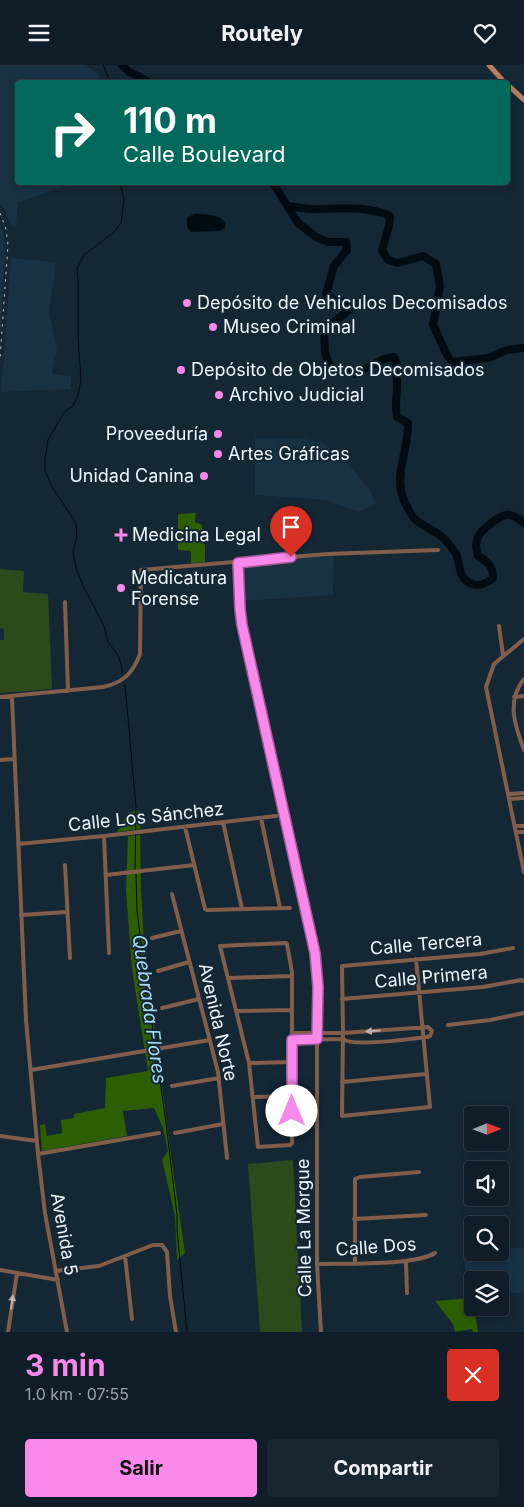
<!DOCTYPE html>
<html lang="es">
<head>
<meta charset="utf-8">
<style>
	:root { --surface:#0f1d28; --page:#182630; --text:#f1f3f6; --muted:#9ba2a8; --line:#2f3b45; --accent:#f888ea }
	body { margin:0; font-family:Inter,sans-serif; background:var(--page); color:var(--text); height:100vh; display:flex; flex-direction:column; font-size:19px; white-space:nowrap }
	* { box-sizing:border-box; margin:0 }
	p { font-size:16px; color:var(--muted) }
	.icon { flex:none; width:28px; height:28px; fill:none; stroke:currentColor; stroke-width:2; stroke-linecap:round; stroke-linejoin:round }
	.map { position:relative; height:1267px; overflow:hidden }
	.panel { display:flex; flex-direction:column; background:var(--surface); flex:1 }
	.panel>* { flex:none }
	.top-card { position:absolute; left:15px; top:15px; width:495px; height:105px; border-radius:5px; box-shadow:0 2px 8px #0003,0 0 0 1px var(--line); background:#00695c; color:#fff; overflow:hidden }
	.needle { width:32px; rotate:89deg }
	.controls { position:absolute; left:464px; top:1041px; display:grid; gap:10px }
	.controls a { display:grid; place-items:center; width:45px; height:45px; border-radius:5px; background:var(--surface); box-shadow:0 2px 8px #0003,0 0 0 1px var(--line); font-size:25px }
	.pin { position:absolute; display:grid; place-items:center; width:42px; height:42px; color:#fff; margin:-51px -21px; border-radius:50% 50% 50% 0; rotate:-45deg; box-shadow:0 0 5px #0007 }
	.pin .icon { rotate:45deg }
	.me { position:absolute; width:55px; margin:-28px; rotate:0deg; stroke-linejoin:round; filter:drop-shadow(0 0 4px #0008) }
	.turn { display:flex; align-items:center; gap:18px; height:105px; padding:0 25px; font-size:22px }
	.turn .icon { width:65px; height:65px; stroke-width:2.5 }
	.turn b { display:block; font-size:35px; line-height:42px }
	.round { display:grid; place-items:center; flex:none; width:52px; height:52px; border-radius:5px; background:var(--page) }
	.headline { display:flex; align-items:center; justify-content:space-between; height:85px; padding:0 25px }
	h1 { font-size:30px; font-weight:700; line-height:38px; color:var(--accent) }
	.button { display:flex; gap:10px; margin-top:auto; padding:10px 25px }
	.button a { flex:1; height:58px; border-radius:5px; background:var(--accent); color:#111; font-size:20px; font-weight:700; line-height:58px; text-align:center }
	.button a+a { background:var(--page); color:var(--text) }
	header { display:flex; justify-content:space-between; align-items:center; height:65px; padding:0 25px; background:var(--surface); font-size:22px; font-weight:700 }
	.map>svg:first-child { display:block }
	.built { fill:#183143 }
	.green { fill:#2d4a1b }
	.forest { fill:#2e5e02 }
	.water { fill:#010c12 }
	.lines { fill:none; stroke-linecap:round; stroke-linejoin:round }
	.stream { stroke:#010c12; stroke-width:1 }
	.river { stroke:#010c12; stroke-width:8 }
	.minor { stroke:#825e4a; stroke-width:4 }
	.secondary { stroke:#b87e5d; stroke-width:5 }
	.rail { stroke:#bcc7d1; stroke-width:1; stroke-dasharray:2.5 5; stroke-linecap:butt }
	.oneway { fill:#bdb2ad }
	.route-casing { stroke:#a15898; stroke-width:12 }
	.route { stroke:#f888ea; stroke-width:9 }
	.poi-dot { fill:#f888ea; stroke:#142735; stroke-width:2 }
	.labels { text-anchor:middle; stroke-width:4; stroke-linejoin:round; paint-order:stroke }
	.poi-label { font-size:18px; fill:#edf6fe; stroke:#142735; text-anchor:start }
	.street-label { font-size:18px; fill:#edf6fe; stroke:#142735 }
	.water-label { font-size:19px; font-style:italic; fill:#a6d8f0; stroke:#142735 }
</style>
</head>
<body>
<header><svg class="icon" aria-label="menu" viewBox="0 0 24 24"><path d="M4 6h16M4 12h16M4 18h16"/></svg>Routely<svg class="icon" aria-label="heart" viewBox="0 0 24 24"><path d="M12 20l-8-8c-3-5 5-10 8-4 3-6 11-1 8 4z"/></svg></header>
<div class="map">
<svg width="524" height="1267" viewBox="0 0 524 1267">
	<rect width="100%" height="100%" fill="#142735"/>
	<!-- built -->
	<path class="built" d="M0,0h85l11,7 7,10 -85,1v100h53l-53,20 -2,25 -4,-1 -8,-18 -4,-4z
		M0,159l4,9 1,23 -5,79z
		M11,193l45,4 -7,50 8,37 -5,25 19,2v13l-70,3z
		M255,373h45l20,4 18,10 32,38 6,14 -18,8 -32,-12 -71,-5z
		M334,490l-1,40 -90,6 -1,-36z
		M524,1182v45l-24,3v-15h-28v18h-3l-6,-43 37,-2v-3z"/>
	<!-- green -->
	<path class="green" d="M0,504l24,2 -1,21 25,2 4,95 -52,4v-53h4v-11l-4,-1z
		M293,1095l9,172h-42l-12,-168z"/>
	<!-- forest -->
	<path class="forest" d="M196,448l-1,9 7,3v7l-6,2v3l9,8v17l-14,1v-12l-13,-1v-36z
		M140,746v18l-23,3 12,-20z
		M140,770l1,55 4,69 28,211 12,83 -8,7 -2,-44 -13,-57 6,-8 -5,-23 -9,-20 -31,3 4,25 -85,15 -2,-26 5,-1 2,12 15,-3 -1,-13 13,-2v-4l31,-6 1,-30 42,-7 -16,-102 -6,-79 2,-54z
		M472,1233v9l2,1 4,24h-5l-1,-3 -17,3 -2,-8 -18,-23z"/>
	<!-- water -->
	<path class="water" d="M195,149c11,0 24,0 31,9l-1,5 -6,3 -28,1 -4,-5v-10z"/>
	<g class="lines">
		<!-- stream -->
		<path class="stream" d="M103,0l8,18
			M120,118l4,16 -3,24 -7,9 -30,23 -7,14 1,10v57l3,44 -3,15 -5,11 -8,5 -17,29 -3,19v11l7,17 24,36 1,14 -4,15 3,16 7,18 21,40 4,16 10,13 4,12v7
			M125,619l11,124 -1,62
			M136,809l1,37 7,55 22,157 11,92v15l10,102"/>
		<!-- river -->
		<path class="river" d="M122,0l6,6 23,12
			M273,118l25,40 18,14 12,5h18l1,8 -13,16 -8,28 6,6 13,2 5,7c-9,8 -19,14 -26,23l1,21 5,13 11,6 14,2 29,-15 10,-2 3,6c-3,6 -1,9 0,16 1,13 -3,25 0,38l11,6c1,25 -14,50 -5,75 3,7 8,19 14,23 11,8 23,11 31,22 3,4 7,8 9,13 3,11 2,23 15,28 8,3 15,-1 21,-6 0,-12 -5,-16 -15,-22 -2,-7 -3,-12 0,-19 3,-7 21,-21 28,-22 6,-1 14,4 18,8
			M289,141c7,1 15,3 23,3 26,0 53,-4 78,7l-1,10 -7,24 6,10 10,3 25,-7 13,8 4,22 -7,39 14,30 5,7 36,-4 19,-8 17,-2"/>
		<!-- minor -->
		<path class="minor" d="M238,498l2,46 2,16 32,137 43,208v294l4,68
			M65,537l3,89
			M499,561l4,29
			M524,574l-30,25 -8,23 38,185
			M524,614c-18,22 -9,47 0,71
			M0,632l103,-10c20,-4 30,-14 37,-33l1,-84 186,-16 111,-4
			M12,632l14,323 12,134 7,59 22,119
			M514,632l10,-1
			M0,695l14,-1
			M509,729l15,-1
			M510,734l14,-1
			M261,753l19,90
			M223,757l19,87
			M515,761h9
			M185,762l20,82 2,1 83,-2
			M516,767h8
			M104,771l5,117
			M18,779l86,-8 172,-20
			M65,800l5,93
			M106,810l88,-10
			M172,829l46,178 9,86
			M21,850l46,-3
			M152,873l29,-7
			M286,878l1,1 5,28v171l-2,2 -32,2 -9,-84 -29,-117z
			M416,894l14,148 -88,9 1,-83 -1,-67 138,-12 33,-6
			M158,906l31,-9
			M228,913l64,-2
			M342,934l141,-12 38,-7 3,1
			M162,943l37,-9
			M236,946l56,-1
			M448,960l42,-5 34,-7
			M292,968h51l85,-6 4,4 -2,5 -3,1c-15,2 -74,10 -84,2l-51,1
			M249,998l43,-1
			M31,1005l179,-30
			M342,1017l84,-8
			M172,1021l47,-8
			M253,1032l39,-1
			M175,1068l48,-9
			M0,1071l37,5
			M38,1089l121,-21
			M354,1154l72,-4
			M125,1191l7,63
			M406,1196l1,32
			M355,1198v-84l5,-2 59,-5
			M317,1199c27,-1 97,2 118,-11
			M0,1205l58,10
			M56,1206l43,-5 54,-21h9l5,7 3,44 6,36
			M8,1267l9,-59"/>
		<!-- secondary -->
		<path class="secondary" d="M489,0l16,18
			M508,20l16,15"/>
		<!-- rail -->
		<path class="rail" d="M0,148l6,16 2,16 -8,114"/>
	</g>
	<!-- one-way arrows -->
	<defs><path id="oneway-solid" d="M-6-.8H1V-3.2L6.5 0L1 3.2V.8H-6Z" transform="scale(1.25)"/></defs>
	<g class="oneway">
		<use href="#oneway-solid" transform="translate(373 966) rotate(176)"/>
		<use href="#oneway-solid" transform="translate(12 1237) rotate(-82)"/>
	</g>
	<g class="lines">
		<!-- route casing -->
		<g class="route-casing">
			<path id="route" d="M291,492l-53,6 2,46 2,16 73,328 3,34 -1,52 -25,1v71"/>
		</g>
		<!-- route -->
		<use href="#route" class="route"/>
	</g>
	<!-- markers -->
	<g class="poi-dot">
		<circle cx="187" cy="238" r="5"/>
		<circle cx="213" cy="262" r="5"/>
		<circle cx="181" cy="305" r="5"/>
		<circle cx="219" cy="330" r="5"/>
		<circle cx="218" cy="369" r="5"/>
		<circle cx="218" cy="389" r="5"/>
		<circle cx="204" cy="411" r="5"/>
		<path d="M118.5 462.5h5v5h5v5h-5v5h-5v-5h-5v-5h5z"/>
		<circle cx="121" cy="523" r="5"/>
	</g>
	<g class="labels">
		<!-- poi labels -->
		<g class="poi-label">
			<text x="197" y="244">Depósito de Vehiculos Decomisados</text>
			<text x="223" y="268">Museo Criminal</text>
			<text x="191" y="311">Depósito de Objetos Decomisados</text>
			<text x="229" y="336">Archivo Judicial</text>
			<text x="208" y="375" text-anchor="end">Proveeduría</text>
			<text x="228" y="395">Artes Gráficas</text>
			<text x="194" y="417" text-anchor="end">Unidad Canina</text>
			<text x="132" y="476">Medicina Legal</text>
			<text x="131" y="519">Medicatura<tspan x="131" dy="21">Forense</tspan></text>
		</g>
		<!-- street labels -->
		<g class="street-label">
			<text transform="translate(146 752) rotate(-6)" y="6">Calle Los Sánchez</text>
			<text transform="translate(426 879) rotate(-5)" y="6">Calle Tercera</text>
			<text transform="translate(431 912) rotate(-5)" y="6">Calle Primera</text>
			<text transform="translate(218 957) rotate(77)" y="6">Avenida Norte</text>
			<text transform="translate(304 1163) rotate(-91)" y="6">Calle La Morgue</text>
			<text transform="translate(64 1169) rotate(80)" y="6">Avenida 5</text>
			<text transform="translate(376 1182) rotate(-4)" y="6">Calle Dos</text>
		</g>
		<!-- water labels -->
		<g class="water-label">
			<text transform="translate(150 944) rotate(82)" y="7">Quebrada Flores</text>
		</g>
	</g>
</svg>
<div class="controls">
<a><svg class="needle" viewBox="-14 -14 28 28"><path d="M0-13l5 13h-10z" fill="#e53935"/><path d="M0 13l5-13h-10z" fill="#9ba2a8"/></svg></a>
<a><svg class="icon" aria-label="sound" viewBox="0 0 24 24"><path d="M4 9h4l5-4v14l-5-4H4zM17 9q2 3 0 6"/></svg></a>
<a><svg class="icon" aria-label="search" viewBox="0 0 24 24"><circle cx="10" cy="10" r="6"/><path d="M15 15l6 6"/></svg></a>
<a><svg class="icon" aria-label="layers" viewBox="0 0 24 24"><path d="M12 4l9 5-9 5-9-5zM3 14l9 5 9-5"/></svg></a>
</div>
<div class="pin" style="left:291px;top:492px;background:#d93025"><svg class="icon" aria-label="arrive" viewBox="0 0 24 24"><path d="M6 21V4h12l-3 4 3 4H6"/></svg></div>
<svg class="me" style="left:292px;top:1046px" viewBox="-20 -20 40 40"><circle r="19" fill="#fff"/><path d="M0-13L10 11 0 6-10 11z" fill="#f888ea"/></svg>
<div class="top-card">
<div class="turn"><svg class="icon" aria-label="right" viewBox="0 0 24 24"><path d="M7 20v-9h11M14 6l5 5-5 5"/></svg><div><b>110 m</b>Calle Boulevard</div></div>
</div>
</div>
<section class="panel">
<div class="headline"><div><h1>3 min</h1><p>1.0 km · 07:55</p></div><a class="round" style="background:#d93025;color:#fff"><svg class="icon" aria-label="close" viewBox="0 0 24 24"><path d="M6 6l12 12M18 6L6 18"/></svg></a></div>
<div class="button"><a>Salir</a><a>Compartir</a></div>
</section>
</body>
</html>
